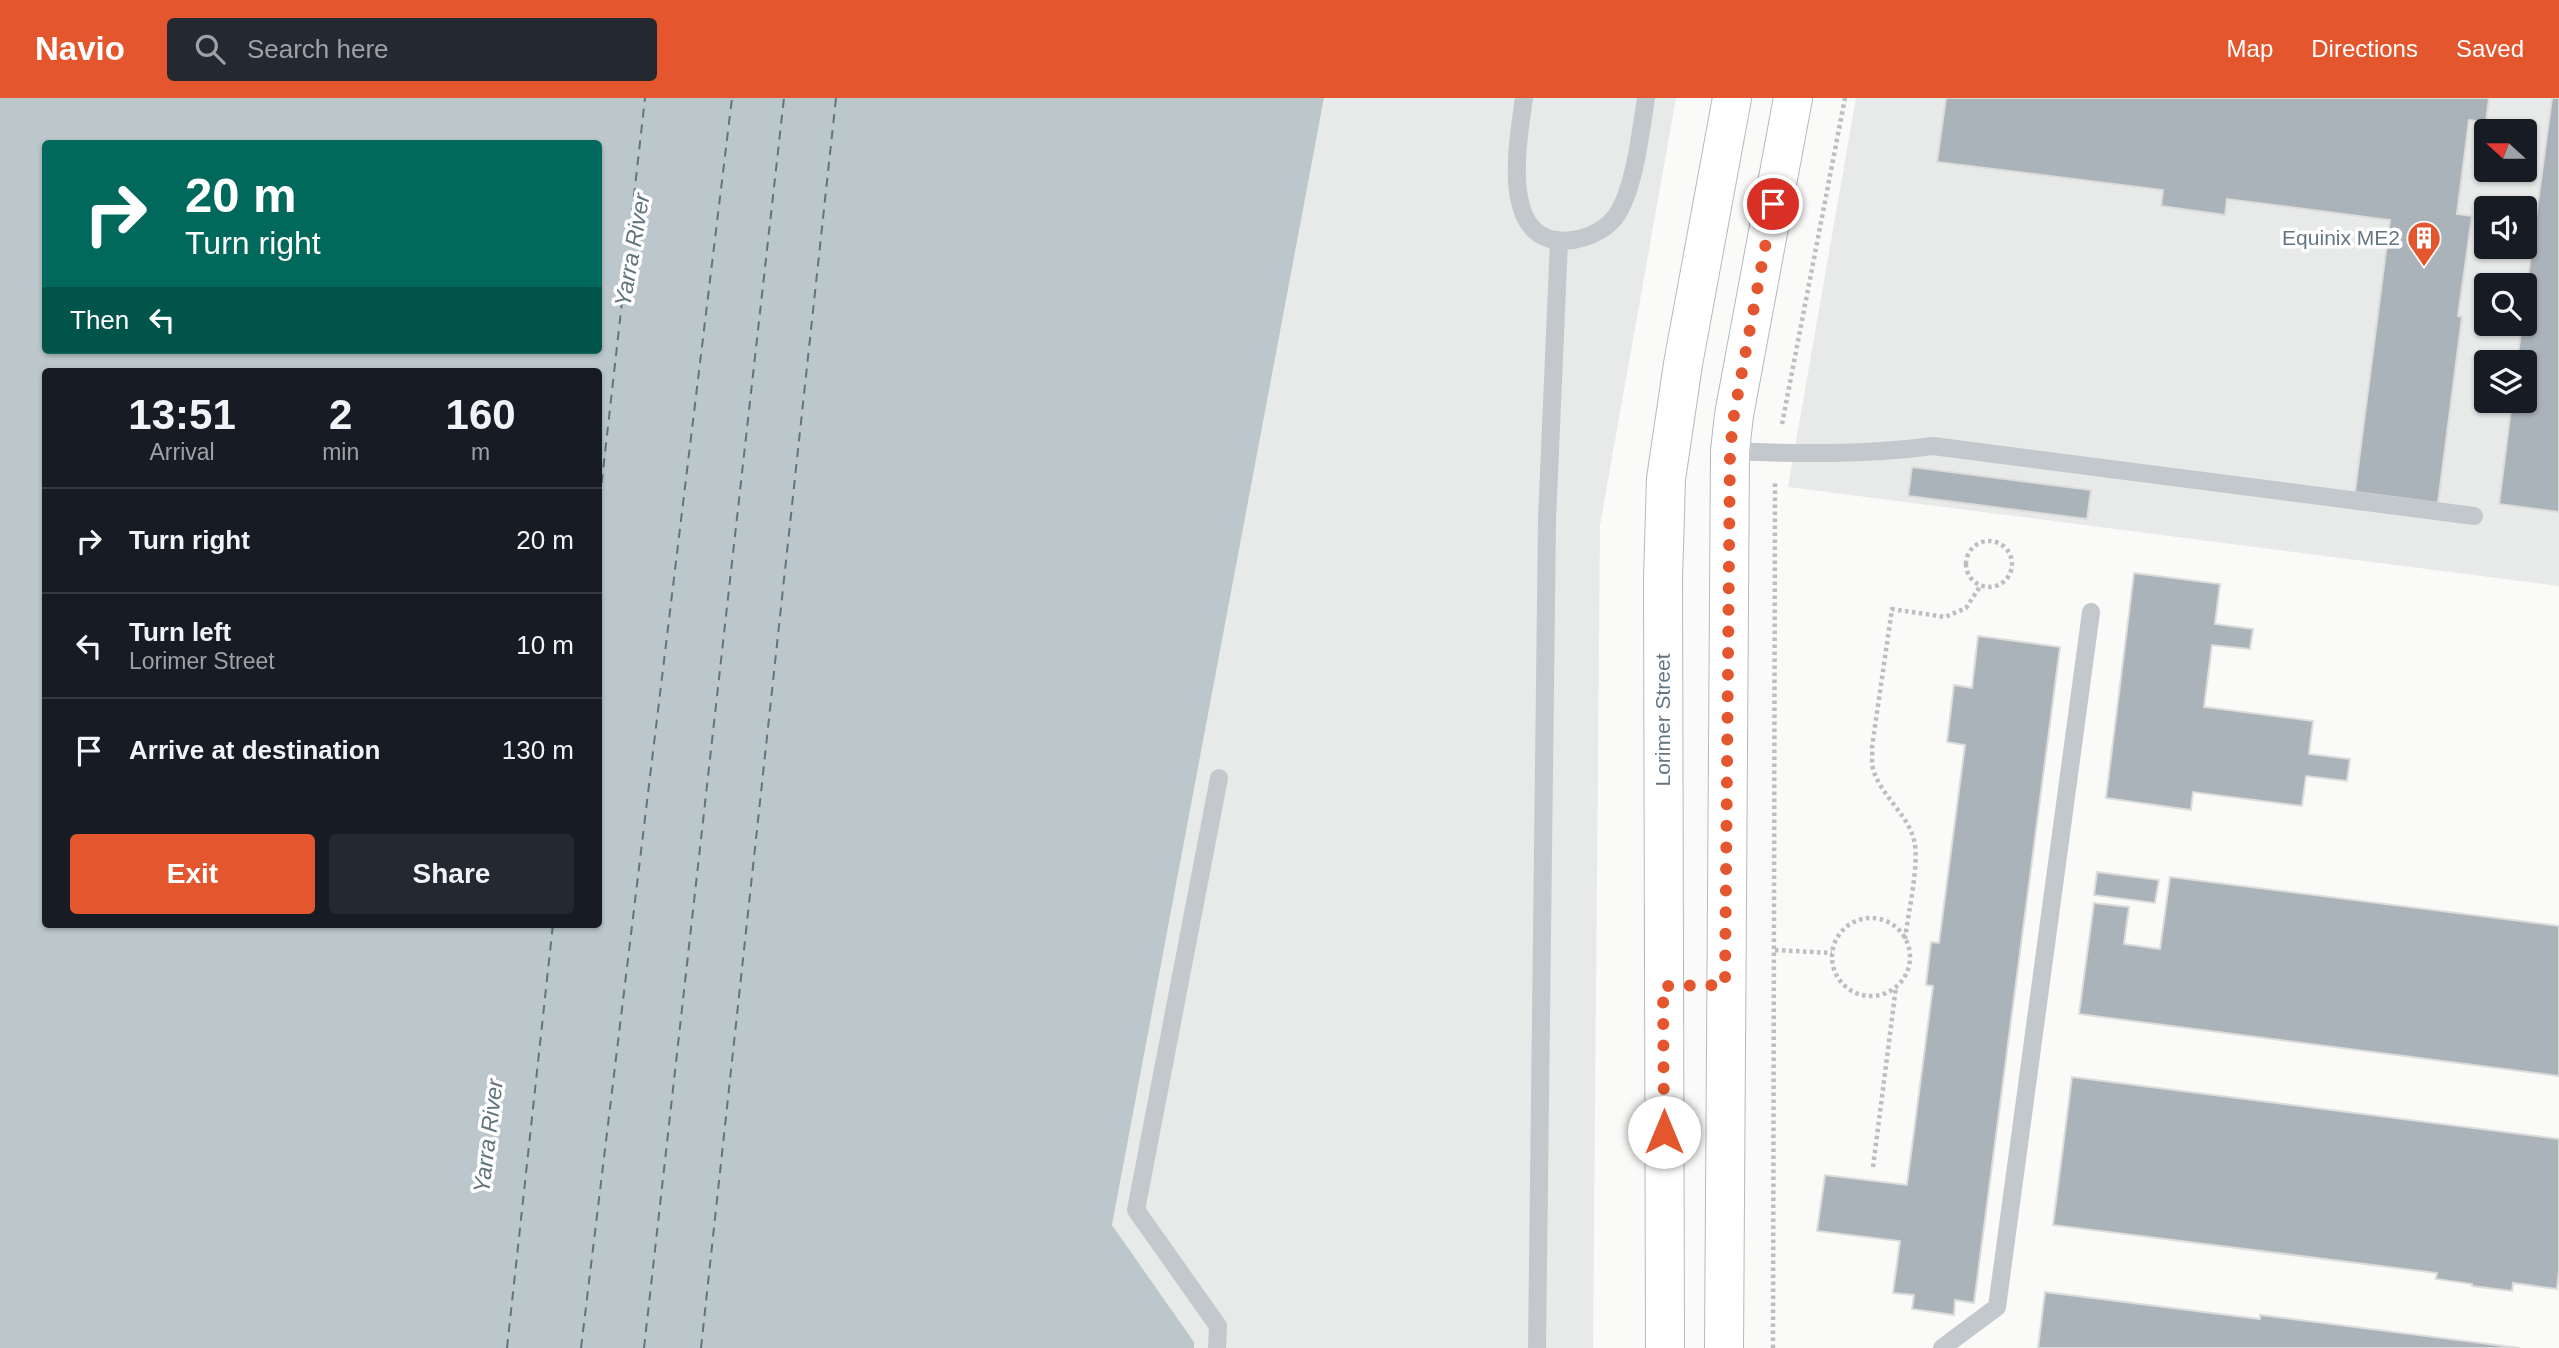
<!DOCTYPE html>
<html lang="en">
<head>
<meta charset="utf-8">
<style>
	:root { --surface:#171b24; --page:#242831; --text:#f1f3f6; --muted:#9ea1a6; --line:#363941; --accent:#e4572e }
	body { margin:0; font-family:Arial,sans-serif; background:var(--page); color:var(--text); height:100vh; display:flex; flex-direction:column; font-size:26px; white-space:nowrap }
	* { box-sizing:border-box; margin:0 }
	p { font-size:23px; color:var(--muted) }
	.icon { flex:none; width:38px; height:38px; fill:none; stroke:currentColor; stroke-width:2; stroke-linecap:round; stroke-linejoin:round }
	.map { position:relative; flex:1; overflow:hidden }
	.drawer { position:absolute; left:42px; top:270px; width:560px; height:560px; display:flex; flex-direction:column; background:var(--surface); border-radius:7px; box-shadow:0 2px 5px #0004 }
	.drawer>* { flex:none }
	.hud { position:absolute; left:42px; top:42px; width:560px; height:214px; border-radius:7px; box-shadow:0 2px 5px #0004; background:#00695c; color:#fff; overflow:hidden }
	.needle { width:46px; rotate:291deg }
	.buttons { position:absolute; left:2474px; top:21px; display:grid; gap:14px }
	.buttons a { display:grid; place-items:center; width:63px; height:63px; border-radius:7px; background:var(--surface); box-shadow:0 2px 5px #0004; font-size:35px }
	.pin { position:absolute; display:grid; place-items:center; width:60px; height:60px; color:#fff; margin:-30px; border:4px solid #fff; border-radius:50%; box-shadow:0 2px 7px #0007 }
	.me { position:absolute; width:77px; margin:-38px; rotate:0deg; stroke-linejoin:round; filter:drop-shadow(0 0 5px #0008) }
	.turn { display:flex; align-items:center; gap:24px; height:147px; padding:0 28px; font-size:32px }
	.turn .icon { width:91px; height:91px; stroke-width:2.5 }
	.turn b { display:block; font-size:49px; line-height:60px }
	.then { display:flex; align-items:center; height:66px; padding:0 28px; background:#0003; gap:14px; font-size:26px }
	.eta { display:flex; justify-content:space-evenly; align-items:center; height:119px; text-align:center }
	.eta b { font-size:42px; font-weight:700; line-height:49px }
	.primary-button { display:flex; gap:14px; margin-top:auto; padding:14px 28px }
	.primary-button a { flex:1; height:80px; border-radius:7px; background:var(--accent); color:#fff; font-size:28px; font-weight:700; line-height:80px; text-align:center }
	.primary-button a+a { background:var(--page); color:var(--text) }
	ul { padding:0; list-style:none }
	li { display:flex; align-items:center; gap:21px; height:105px; padding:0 28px; border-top:2px solid var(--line) }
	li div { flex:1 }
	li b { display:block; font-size:26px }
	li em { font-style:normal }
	header { display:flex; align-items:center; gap:42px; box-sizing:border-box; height:98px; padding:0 35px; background:var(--accent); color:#fff }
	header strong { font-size:33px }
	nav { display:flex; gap:38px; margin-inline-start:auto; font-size:24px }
	.search { width:490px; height:63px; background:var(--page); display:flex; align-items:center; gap:18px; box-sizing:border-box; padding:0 24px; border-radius:7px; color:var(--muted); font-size:26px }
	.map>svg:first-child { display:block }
	.built { fill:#e8e9e9; fill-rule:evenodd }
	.water { fill:#bbc7cb; fill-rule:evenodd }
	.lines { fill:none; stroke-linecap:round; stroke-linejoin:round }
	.ferry { stroke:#60757c; stroke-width:2; stroke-dasharray:9 7; stroke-linecap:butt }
	.building { fill:#aab3b9; stroke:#dcdcda; stroke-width:2 }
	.secondary-casing { stroke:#b3babf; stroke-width:40 }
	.path { stroke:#bbbfc2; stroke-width:4.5; stroke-dasharray:3.5 3.5; stroke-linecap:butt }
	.service { stroke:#c3c8cc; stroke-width:18 }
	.secondary { stroke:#fff; stroke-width:38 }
	.route { stroke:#e4572e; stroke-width:12; stroke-dasharray:0 21.6 }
	.labels { text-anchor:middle; stroke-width:7; stroke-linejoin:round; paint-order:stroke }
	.poi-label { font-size:21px; fill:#657683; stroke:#fff; text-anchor:end }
	.street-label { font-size:21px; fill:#657683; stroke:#fff }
	.water-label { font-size:23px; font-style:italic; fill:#60757c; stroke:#fff }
</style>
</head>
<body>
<header>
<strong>Navio</strong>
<div class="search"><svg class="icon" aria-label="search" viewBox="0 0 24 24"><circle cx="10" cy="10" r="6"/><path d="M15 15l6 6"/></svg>Search here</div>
<nav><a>Map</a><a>Directions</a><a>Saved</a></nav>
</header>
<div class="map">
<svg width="2559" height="1250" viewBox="0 0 2559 1250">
	<rect width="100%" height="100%" fill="#fafaf8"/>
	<!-- built -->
	<path class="built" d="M1324,0h352l-76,427 -7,823h-399v-6l-82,-117z
		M1856,0h703v488l-771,-99zM2487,33h38v39h-38zM2487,110h38v39h-38zM2487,187h38v39h-38zM2487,264h38v39h-38z"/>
	<!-- water -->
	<path class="water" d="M0,0h1324l-212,1127 82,117v6h-1194zM46,46h552v206h-552zM46,273h552v553h-552z"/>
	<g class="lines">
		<!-- ferry -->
		<path class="ferry" d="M598,417l47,-417
			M507,1250l46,-424
			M581,1250l151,-1250
			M644,1250l140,-1250
			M701,1250l135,-1250"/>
	</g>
	<!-- building -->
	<path class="building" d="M1946,0h543l-3,24 -17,-2 -12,94 15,2 -14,100 4,1 -24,186 -83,-11 35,-272 -163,-21 -2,16 -64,-9 2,-16 -226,-28z
		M2552,0h7v414l-60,-8 13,-103h13v-39h-8l5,-38h3v-24z
		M1912,369l179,23 -4,29 -179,-23z
		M2134,475l86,11 -5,40 38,5 -3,20 -38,-4 -8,62 109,14 -4,33 41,5 -3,22 -41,-5 -4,30 -109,-14 -2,18 -85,-12z
		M1978,538l82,11 -86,656 -19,-3 -1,15 -42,-6 2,-14 -21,-2 7,-52 -83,-10 8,-56 82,10 26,-199 -7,-1 5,-43 8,1 26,-198 -18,-3 7,-57 18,3z
		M2097,774l62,8 -4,23 -61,-8z
		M2170,779l389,49v150l-480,-62 15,-111 35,4 -5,37 36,5z
		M2072,979l487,62v131l-2,19 -44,-6 -1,8 -40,-5v-2l-36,-5 1,-6 -384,-48z
		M2045,1194l215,27v-4l260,33h-482z"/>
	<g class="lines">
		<!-- secondary casing -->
		<g class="secondary-casing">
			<path id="secondary" d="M1665,1250l-2,-770 3,-99 17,-115 49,-266
				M1724,1250l6,-897 4,-36 59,-317"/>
		</g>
		<!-- path -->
		<path class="path" d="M1782,326l63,-326
			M1966 466a23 23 0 1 1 46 0a23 23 0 1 1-46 0Z
			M1832 859a39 39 0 1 1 78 0a39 39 0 1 1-78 0Z
			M1905,841c3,-26 15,-76 9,-99 -7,-27 -33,-44 -41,-71 -2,-7 0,-15 -1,-22l20,-138 53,8 21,-9 15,-23
			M1775,852l57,3
			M1873,1069l23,-180
			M1773,1250l2,-867"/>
		<!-- service -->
		<path class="service" d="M1524,0c-6,44 -27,152 49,142 18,-3 36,-12 45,-27 17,-28 23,-83 28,-115
			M1730,353c67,3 135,4 203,-5l541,70
			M1217,1250l1,-22 -82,-116 83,-432
			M1537,1250l10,-828 12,-279
			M1942,1250l55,-41 94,-695"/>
		<!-- secondary -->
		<use href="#secondary" class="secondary"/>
	</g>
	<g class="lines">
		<!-- route -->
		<path class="route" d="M1664,1034l-1,-146 62,-1 5,-534 4,-36 39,-211"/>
	</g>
	<!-- icons -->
	<defs>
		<g id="building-pin" transform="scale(1.75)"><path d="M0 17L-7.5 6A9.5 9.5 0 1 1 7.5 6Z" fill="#e4572e" stroke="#fff"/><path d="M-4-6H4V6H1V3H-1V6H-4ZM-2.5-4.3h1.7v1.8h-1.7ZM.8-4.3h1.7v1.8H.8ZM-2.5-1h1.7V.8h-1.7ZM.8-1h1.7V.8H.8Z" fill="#fff"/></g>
	</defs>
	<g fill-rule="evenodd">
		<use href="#building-pin" x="2424" y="140"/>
	</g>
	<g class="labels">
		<!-- poi labels -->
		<g class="poi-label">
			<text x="2400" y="147">Equinix ME2</text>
		</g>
		<!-- street labels -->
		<g class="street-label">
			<text transform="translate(1663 622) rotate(-90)" y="7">Lorimer Street</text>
		</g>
		<!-- water labels -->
		<g class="water-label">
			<text transform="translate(632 152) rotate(-80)" y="8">Yarra River</text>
			<text transform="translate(488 1038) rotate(-83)" y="8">Yarra River</text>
		</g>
	</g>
</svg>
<div class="buttons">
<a><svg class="needle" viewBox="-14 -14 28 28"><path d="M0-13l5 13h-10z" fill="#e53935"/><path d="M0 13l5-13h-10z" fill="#9ea1a6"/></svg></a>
<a><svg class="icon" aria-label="sound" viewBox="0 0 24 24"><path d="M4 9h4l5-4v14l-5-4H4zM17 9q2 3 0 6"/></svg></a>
<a><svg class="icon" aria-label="search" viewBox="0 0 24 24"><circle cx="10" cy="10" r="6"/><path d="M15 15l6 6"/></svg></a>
<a><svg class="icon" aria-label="layers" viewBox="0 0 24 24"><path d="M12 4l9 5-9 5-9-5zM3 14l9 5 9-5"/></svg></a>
</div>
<div class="pin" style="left:1773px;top:106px;background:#d93025"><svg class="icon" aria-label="arrive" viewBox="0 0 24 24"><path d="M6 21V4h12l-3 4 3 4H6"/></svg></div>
<svg class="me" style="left:1664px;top:1034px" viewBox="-20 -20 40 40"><circle r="19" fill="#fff"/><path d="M0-13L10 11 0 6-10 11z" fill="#e4572e"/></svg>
<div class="hud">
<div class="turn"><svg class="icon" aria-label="right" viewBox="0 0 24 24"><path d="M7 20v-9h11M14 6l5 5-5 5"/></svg><div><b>20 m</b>Turn right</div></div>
<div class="then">Then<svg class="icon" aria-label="left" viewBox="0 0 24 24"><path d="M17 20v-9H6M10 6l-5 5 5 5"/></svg></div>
</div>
<section class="drawer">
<div class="eta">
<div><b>13:51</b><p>Arrival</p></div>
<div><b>2</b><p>min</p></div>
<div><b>160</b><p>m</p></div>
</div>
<ul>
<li><svg class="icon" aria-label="right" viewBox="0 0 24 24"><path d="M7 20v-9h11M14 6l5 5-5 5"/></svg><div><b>Turn right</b></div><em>20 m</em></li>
<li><svg class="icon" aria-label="left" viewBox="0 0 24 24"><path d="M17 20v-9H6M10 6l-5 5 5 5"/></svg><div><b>Turn left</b><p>Lorimer Street</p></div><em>10 m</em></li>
<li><svg class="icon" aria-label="arrive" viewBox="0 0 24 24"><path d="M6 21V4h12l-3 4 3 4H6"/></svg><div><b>Arrive at destination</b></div><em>130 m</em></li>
</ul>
<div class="primary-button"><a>Exit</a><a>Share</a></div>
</section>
</div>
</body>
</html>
